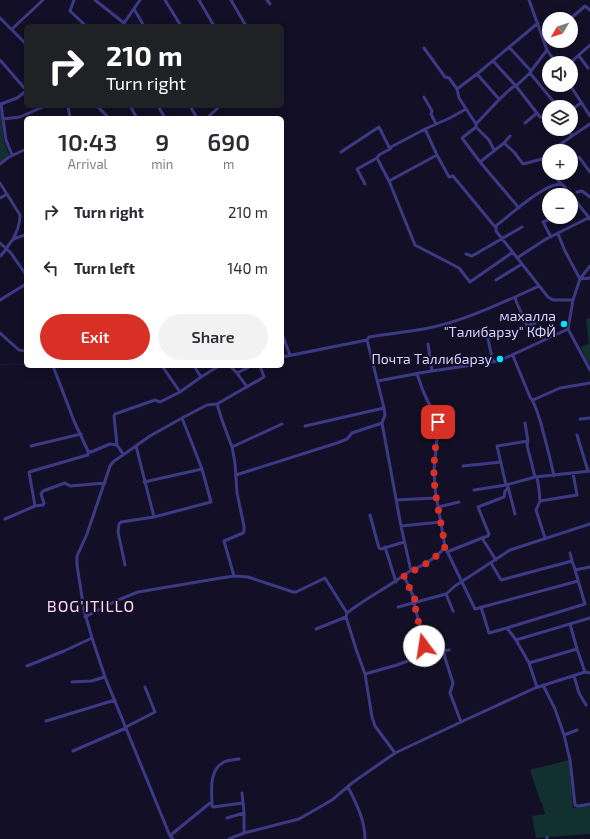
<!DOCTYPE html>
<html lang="en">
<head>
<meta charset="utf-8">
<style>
	:root { --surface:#fff; --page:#f2f2f3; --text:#2b2b33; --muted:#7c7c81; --accent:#d93025 }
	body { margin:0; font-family:"Exo 2",sans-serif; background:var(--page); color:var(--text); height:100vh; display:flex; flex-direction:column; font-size:15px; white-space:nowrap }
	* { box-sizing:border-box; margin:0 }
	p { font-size:13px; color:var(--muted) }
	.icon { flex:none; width:22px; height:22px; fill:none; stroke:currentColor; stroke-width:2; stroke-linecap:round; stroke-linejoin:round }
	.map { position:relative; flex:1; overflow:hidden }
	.sheet { position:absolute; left:24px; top:116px; width:260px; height:252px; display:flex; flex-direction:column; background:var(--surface); border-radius:6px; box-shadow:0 2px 10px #0003 }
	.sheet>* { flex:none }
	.banner { position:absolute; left:24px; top:24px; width:260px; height:84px; border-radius:6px; box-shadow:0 2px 10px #0003; background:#202124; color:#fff; overflow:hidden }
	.needle { width:26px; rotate:231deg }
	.fabs { position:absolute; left:542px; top:12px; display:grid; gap:8px }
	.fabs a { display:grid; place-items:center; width:36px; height:36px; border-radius:50%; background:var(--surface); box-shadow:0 2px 10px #0003; font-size:20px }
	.pin { position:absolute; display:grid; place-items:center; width:34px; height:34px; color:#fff; margin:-17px; border-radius:8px; box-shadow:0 2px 6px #0006 }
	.me { position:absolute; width:44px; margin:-22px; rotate:346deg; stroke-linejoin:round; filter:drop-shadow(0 0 3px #0008) }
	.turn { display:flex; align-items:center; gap:14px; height:84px; padding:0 16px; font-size:18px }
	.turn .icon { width:52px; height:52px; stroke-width:2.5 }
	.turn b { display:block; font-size:28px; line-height:34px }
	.eta { display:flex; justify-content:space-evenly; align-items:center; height:68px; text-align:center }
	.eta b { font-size:24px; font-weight:600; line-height:28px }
	.cta { display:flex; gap:8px; margin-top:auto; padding:8px 16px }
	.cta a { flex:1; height:46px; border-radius:24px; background:var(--accent); color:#fff; font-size:16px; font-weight:600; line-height:46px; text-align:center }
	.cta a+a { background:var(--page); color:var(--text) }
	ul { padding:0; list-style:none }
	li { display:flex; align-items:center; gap:12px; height:56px; padding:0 16px }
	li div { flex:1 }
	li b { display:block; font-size:15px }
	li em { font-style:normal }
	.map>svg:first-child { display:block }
	.green { fill:#12302f }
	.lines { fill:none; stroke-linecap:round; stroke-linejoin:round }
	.stream { stroke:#0a1f44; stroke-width:1 }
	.minor { stroke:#3d3a85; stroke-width:3 }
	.route { stroke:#d93025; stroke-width:7; stroke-dasharray:0 12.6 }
	.poi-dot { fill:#00e5ff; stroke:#130f26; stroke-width:1.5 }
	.labels { text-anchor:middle; stroke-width:4; stroke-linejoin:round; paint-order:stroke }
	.poi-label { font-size:14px; fill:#d9d4ff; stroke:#130f26; text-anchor:end }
	.quarter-label { font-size:16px; letter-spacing:1px; fill:#ffd6f0; stroke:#130f26 }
</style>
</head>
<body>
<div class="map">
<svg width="590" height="839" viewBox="0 0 590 839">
	<rect width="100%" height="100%" fill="#130f26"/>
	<!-- green -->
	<path class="green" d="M0,109l4,32 5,14 -9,7z
		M590,318v48l-10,-19 9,-3 -3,-25z
		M569,760l4,48 17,-3v29l-54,4 -4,-22 13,-2 -3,-11h-1l-11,-33z"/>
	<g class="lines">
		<!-- stream -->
		<path class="stream" d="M0,365l15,-1 11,1
			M28,366l3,1 4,-1"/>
		<!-- minor -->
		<path class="minor" d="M74,0l-4,11 16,15
			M95,0l29,23
			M165,0l16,26
			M199,0l15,26
			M231,0l15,26
			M267,0l3,4
			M529,0l18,50 9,13
			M134,9l10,17
			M0,18l26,26
			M570,19l15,-13 5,4
			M122,26l18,-26
			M12,29l31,-29
			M509,47l22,24
			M424,48l21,29 4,1 8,11
			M579,56l9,12
			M0,60l26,30
			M493,61l23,25 14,-13 1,-2 16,-21
			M570,63l20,-18
			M530,73l23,28
			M477,74l22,25
			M570,85l20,31
			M424,97l8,14 -1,3 5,10
			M0,104h1l2,15 17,-2 25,-11
			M1,104l16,-6 9,-7
			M68,106l2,12
			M97,106l12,12
			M130,106l7,12
			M158,106l7,12
			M190,106l7,12
			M466,109l-16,9 -25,11 12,26 12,22 4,-1 43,52
			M571,110l10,-7
			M571,114v2
			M207,118l13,-12
			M3,119l3,21 6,15
			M525,123l12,-10
			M476,124l-17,-26 -2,-9 20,-15 61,-51
			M476,127l13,13 5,10
			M510,136l-6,7 10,9 9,12 19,-5 7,9
			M572,136l18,-12
			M504,143l-24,19 39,46
			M390,149l1,-2 34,-18
			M551,151l21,-15 -5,-7
			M341,152l38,-25 11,22 -11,6 -2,3 12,23
			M437,155l-48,26 26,64 44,23 11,14 43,-30
			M579,157l11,15
			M542,159l7,-6
			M480,162l-18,-24 14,-11v-3c13,-13 23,-26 37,-37l3,-1 24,31h3l6,5
			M0,164l9,-7 17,-8
			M553,173l8,11
			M0,183l20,32c0,8 -3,17 -7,24
			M365,184l-8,-15 20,-11
			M577,192l5,-1 8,6
			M0,198l7,-4
			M571,207l7,-4
			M558,234l7,17 15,28 10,-1
			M551,237l-8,-15 12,-5
			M0,243l11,10 15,22
			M466,254l6,2 50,-29
			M0,256c13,-11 4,-16 26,-21
			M517,258l29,-19 44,-22
			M590,266l-10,13 -7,21 -5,29 22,41
			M496,280l26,-16
			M0,300l26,-16
			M573,300h-20l-5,-3 -52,-66v-3l1,-3c12,-9 52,-46 66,-40l27,34
			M535,323l-8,3 -11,-25 -1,-4 24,-11
			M486,330l7,32
			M0,333l19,17 7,1
			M282,334l8,21
			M367,340l2,-3c18,-3 37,-5 55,-8 32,-6 62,-19 91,-32
			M428,344l4,27
			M513,356l17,41c5,6 7,15 10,23 5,19 10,37 14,56
			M282,357l85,-17 17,68 1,7 -3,8 19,103 10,45
			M53,366l21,55 14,30 3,1 19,-8 7,1 6,9
			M162,366l18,26
			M194,366l7,11 18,-11
			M230,366l7,7 10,14
			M237,373l14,-7
			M417,374l6,17 15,32 -1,16 -3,31 1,19 10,58 30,62 103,-28
			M378,381l47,-9 74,-11 69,-32
			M533,400l27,-12 30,-5
			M217,404l5,16 10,27 3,16 2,30 7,33v5l-1,2 -19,8 10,35
			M580,419l10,-1
			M525,423l3,18 -1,4 8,32
			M305,426l79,-18
			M577,435l11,36
			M117,445l-3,-29 1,-2 40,-14 5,2 20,-10 21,-15
			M31,446l50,-12
			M136,446l18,71 57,-15 -9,-33 -20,-51
			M232,447l50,-23
			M463,466l38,-4
			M236,475l101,-32 10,-4 5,-6 30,-10
			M537,477l2,12 1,12
			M144,482l58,-13
			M506,485l-9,-39 31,-5
			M508,487l7,27
			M474,490l32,-5 29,-8 55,-6
			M396,500l40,-2
			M35,506l-6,-34 55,-16 4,-1v-4
			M438,507l21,-5
			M370,515l9,33 2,1 23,-7
			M5,519l30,-13 8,-1 1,-2 -3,-9 2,-3 22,-8 5,3 35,-3
			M401,526l40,-4
			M482,538l6,-2 1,-2 -11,-27 26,-10 1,-6 3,-3
			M545,538l-9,-28 4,-9 37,-6 -4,-22
			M385,547l11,35
			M447,552l35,-14 14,22
			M570,553l2,8
			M491,563l10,17 71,-19 3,8
			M125,565l-7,-33 1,-8 2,-2 33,-5
			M590,567l-15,3 10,34 -78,24 9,12 74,-22
			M404,576l12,26
			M446,594l7,17
			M414,603l12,48 3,2 20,-3
			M398,607l48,-13 9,-8 55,-36 80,-26
			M481,607l8,26 18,-5
			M347,613c19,-15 40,-25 60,-40 4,-3 9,-4 14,-7 9,-5 18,-11 24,-19
			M85,617l33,-17 20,-8 83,-14 13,-2 14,1 45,15h3l29,-14 22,35 -1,4 10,32 9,25 7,43 3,9 20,27
			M570,624l7,25
			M316,629l30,-12
			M516,640l13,23 8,24
			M444,650l1,8 8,25 -3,10 11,29
			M529,663l48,-14 8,23
			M27,666l37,-15 28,-13
			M365,674l32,-9 32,-12
			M574,676l5,17 7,12
			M72,682l19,-1 14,-4
			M543,685l12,24 9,26 13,-5
			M46,721l69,-21
			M126,727l29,-15 -10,-25
			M564,735l6,25 5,45 3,1 12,-2
			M73,751l53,-23
			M239,759c-5,1 -11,1 -15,3 -16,8 -12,31 -12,44l1,1 30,-4
			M348,787c8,16 17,33 17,52
			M242,793l2,19v21
			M227,818l17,-5
			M171,837l1,-3 38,-31 2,1
			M547,837v2
			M173,839l-3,-3 -65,-159 -13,-39 -8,-28 -7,-45v-9l10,-22 23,-68 3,-4 37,-26 32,-18 25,-13 10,-1 47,-27 -4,-11
			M229,839l15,-6 55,-14 33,-19 20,-17 43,-30 66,-31 74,-34 50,-16 5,1"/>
	</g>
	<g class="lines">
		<!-- route -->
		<path class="route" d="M424,646l-10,-44h2l-12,-26 25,-14 11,-9 5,-6c-3,-24 -12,-54 -11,-78 0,-15 3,-31 4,-47"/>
	</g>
	<!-- markers -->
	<g class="poi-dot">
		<circle cx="564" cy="324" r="4"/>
		<circle cx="500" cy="359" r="4"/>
	</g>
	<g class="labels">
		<!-- poi labels -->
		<g class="poi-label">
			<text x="556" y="321">махалла<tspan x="556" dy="16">"Талибарзу" КФЙ</tspan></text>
			<text x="492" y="364">Почта Таллибарзу</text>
		</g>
		<!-- quarter labels -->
		<g class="quarter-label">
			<text x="91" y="612">BOG'ITILLO</text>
		</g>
	</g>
</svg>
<div class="fabs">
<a><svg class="needle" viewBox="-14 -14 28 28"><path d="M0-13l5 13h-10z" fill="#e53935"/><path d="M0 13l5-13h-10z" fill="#7c7c81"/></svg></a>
<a><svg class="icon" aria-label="sound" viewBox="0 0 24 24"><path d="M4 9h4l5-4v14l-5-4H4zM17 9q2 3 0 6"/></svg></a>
<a><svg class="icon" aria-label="layers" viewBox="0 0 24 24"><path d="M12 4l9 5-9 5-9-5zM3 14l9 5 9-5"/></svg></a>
<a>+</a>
<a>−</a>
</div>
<div class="pin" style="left:438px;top:422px;background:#d93025"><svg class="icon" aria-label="arrive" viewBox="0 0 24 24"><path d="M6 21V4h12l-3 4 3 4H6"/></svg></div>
<svg class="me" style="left:424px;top:646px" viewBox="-20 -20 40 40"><circle r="19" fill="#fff"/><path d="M0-13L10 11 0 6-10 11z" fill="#d93025"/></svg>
<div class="banner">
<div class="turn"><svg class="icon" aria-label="right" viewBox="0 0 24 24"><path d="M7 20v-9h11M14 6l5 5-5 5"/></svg><div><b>210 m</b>Turn right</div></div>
</div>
<section class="sheet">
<div class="eta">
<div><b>10:43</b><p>Arrival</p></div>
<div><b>9</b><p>min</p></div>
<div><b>690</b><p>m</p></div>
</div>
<ul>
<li><svg class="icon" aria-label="right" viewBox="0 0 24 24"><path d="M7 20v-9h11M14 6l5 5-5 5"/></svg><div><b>Turn right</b></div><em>210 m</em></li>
<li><svg class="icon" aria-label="left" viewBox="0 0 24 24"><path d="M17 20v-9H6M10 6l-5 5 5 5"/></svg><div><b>Turn left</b></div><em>140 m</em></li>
</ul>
<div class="cta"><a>Exit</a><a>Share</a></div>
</section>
</div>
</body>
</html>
